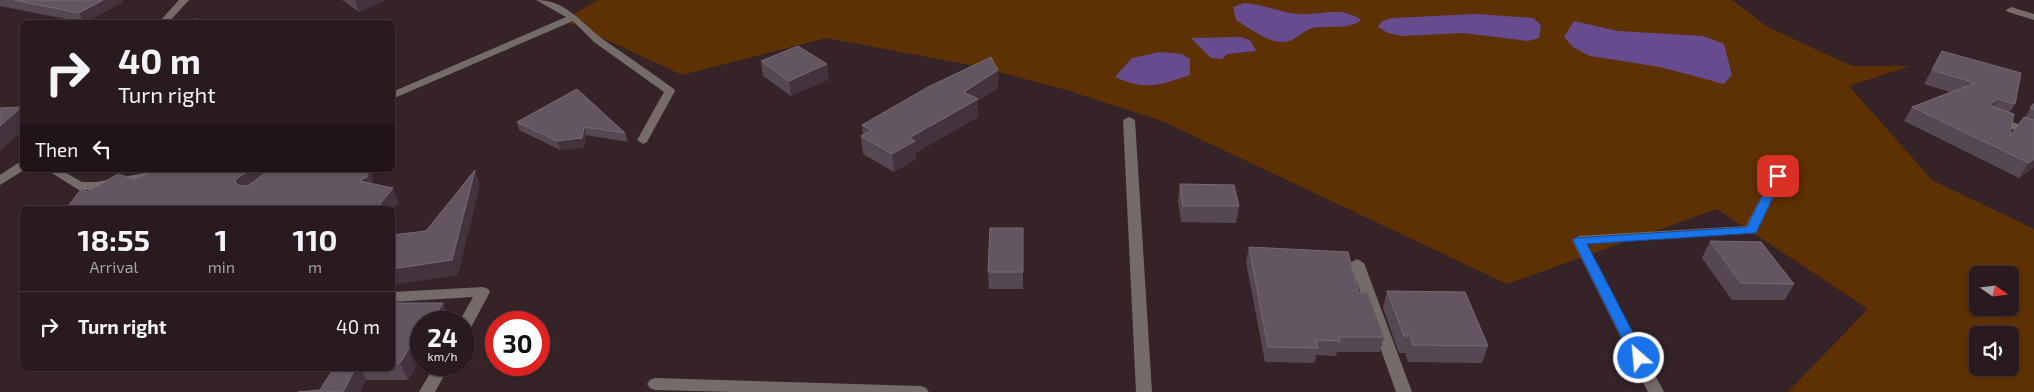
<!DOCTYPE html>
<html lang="en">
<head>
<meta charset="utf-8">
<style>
	:root { --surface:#281a1e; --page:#34272b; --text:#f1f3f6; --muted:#a5a1a4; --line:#44383c }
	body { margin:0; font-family:"Exo 2",sans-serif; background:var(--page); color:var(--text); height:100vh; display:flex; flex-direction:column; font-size:19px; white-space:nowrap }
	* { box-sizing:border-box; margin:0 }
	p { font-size:16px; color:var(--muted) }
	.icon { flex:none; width:28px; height:28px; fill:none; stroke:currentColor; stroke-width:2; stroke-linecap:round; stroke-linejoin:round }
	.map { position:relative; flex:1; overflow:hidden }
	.details { position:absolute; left:20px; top:206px; width:375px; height:165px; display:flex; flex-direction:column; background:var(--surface); border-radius:8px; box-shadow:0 1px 4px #0004,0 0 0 1px var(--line) }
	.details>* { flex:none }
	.guide { position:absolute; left:20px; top:20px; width:375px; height:152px; border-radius:8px; box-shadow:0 1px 4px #0004,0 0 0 1px var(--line); background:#281a1e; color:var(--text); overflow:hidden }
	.needle { width:32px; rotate:104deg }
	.fabs { position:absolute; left:1969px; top:266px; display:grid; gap:10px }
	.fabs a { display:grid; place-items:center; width:50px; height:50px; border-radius:8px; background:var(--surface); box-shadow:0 1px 4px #0004,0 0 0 1px var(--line); font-size:25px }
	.speed { position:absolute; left:410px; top:311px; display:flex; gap:10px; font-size:25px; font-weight:700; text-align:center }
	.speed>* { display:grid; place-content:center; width:65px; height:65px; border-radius:50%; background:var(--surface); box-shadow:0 1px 4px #0004,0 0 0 1px var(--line); line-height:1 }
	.speed small { font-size:12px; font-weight:400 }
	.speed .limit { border:8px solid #d22; background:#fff; color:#111 }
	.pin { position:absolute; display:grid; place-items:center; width:42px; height:42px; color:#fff; margin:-21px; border-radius:10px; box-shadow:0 2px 8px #0006 }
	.me { position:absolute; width:55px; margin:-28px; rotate:333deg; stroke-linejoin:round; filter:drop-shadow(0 0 4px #0008) }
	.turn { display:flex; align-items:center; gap:18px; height:105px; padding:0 15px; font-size:22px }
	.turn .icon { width:65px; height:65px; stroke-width:2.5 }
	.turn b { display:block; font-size:35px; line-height:42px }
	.then { display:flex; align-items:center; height:48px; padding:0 15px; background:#0003; gap:10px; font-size:19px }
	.eta { display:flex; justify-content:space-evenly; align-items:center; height:85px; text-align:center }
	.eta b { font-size:30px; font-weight:700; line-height:35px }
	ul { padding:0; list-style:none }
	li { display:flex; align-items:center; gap:15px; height:70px; padding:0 15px; border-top:1px solid var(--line) }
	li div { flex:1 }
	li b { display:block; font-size:19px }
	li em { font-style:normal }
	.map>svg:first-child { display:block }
	.green { fill:#5e3103; fill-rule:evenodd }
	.water { fill:#664c8e }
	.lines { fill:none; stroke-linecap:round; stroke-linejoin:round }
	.minor { fill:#756b69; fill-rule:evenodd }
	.wall { fill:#564853 }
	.shaded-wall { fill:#43333c }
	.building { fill:#645661; stroke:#776972 }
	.route { fill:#1a73e8; stroke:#114b97 }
</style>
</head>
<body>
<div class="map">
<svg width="2034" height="392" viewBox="0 0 2034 392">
	<rect width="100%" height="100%" fill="#352328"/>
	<!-- green -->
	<path class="green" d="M598,0h1134l36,27 84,39h58l-61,20 83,94 102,49v163h-246l80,-83 -151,-100 -210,75 -345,-163 -96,-31 -85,-23 -155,-29 -144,37 -118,-55zM1978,275h32v33h-32zM1978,335h32v33h-32z"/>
	<!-- water -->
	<path class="water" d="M1244,3c18,1 35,9 53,11 24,2 43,-9 64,6 -11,10 -33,5 -48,8 -12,3 -18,15 -32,14 -15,-1 -32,-14 -45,-22l-3,-13z
		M1476,14l57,4 8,7 -2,13 -11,3 -65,-8 -60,3 -15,-3 -10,-6 4,-6 11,-3z
		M1574,21l44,10 85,5 21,8 8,31 -8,9 -64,-17 -70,-11 -17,-9 -9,-10z
		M1241,37l10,4 5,10 -29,3 -5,5 -11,-1 -20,-20z
		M1160,52l22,2 8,5v16c-30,10 -44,16 -75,2l17,-19z"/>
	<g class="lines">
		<!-- minor -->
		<path class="minor" d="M179,0h10l-20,22h-10z
			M536,0c31,0 45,23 68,40 23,16 47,32 70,49l1,2 -28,51 -4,2 -6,-4 27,-48 -70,-50 -21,-21 -181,78v-7l174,-75z
			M2011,7l23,7v6l-26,-8 -2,-2z
			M1129,117l6,3 17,272h-16l-13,-272z
			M1996,117l38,12v7l-42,-14 -2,-2z
			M18,163h4v7h2l-24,15v-10z
			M47,170h14l21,12h14l65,-12h25l-6,4 -84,16h-17z
			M1778,172l6,4 -28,57 -169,11 77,148h-16l-76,-152 7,-4 167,-10 26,-50z
			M1357,259l7,4 48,129h-16l-46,-129z
			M483,287l5,2 2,3 -21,39 -5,1v-10h-5l14,-25 -81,5v-10z
			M435,365h15l-15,27h-16z
			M655,378l266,8 5,2 3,4h-195l-79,-2 -5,-2 -3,-4 3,-4z"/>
	</g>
	<!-- wall -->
	<path class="wall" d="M0,0h123v2l-37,20h-5l-81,-16z
		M342,0h44l-27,12z
		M1942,51l73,53 -5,8v24l15,-19 9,-14v64l-15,11 -115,-57 8,-14 38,-15 -26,-8z
		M761,61l68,18 -38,17 -28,-20z
		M998,70v18l-20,13v16l-63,36 1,6 -22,13 -31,-18 -2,-18 2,-1 -1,-10z
		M577,89l48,44 3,9 -42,-7 -2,12 -24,3 -41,-20 -2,-8z
		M1180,184l59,22 -3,17 -55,-1 -3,-22z
		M1023,228v61h-34l-1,-17z
		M1710,241l84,43 -9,16h-53l-30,-42z
		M1249,247l110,46 25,44 -4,15h-43l-1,4 -20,-1 -1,8 -50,-1 -19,-100z
		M1387,291l101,55 -6,17 -74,-1 -3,-9h-6l-16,-45z
		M392,303h51l7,17 -29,2v36l-13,22h-42l-6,12h-62l22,-2 13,-21h59z
		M169,369h45l-2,2h-42z"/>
	<!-- shaded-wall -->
	<path class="shaded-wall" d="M103,0h20v2l-37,20h-2l-5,-9z
		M355,0h31l-27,12z
		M827,64l2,15 -38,17 -2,-15z
		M998,70v18l-20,13v16l-63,36 1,6 -22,13 -2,-18 17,-16 55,-46z
		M1998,99l-8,14 1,-9z
		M22,108v23l-22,20v-25z
		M584,127l2,8 -2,12 -24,3 -3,-9z
		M2034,159v8l-15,11 10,-15z
		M249,170h26l-33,25 -7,-15z
		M367,170h5l1,21 -14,-10z
		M475,170l5,15 -22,90 -66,10v-16l60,-9z
		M393,188l6,15 -7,7v-1h-16z
		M443,303l7,17 -1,2h-18z
		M419,333l2,6v19l-13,22 -8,-17z
		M355,369h6l5,11 -6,12h-17z"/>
	<!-- building -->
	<path class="building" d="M14,0h89l-24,13z
		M194,19l38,3h-44z
		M798,46l29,18 -38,17 -28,-20z
		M1942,51l79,22 -6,31 -17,-5 -7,5 3,3 20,7 -4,22 14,-19 10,3v39l-5,4 -117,-56 63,-24 -43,-13z
		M991,57l7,13 -34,22 14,7 -69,39 6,3 -23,13 -31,-18 11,-6 -10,-5 66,-38z
		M577,89l48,44 -41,-6 -2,11 -25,3 -40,-19z
		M2034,103v7l-4,-2z
		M0,108l22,-1 -22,19z
		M156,170h93l-14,10 2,5 11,1 21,-16h98v7l-8,4 34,7 -17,21h-310l16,-21 5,4 31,-18 16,5z
		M475,170l-23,90 -60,9v-34l34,-4z
		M1180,184l54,1 5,21h-56z
		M990,228h33v44h-35z
		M1710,241l51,1 33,42 -53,-1z
		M1249,247l99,5 11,41h9l16,44h-45l1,4 -24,-1 2,8 -50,-1z
		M1387,291l78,1 23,54 -75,-1 -3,-9h-6z
		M392,303h51l-12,19h-10v11h-2l-19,30h-8z
		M333,369h22l-12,23h-45l22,-2z"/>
	<!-- route -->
	<path class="route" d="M1778,173l5,3 -27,57 -169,11 59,114 -7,5 -5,-1 -61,-122 2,-2 172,-11 25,-51z"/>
</svg>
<div class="fabs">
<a><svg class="needle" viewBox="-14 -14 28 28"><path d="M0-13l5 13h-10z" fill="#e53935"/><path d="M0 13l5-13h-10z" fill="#a5a1a4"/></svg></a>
<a><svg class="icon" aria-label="sound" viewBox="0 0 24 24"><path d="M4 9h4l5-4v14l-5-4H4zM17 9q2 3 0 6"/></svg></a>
</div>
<div class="speed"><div>24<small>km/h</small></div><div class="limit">30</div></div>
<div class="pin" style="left:1778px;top:176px;background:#d93025"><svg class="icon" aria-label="arrive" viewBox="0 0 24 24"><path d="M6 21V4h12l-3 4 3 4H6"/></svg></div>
<svg class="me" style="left:1639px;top:358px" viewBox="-20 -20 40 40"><circle r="17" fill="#1a73e8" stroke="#fff" stroke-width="3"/><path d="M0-11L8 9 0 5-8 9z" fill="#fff"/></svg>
<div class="guide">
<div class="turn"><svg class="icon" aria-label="right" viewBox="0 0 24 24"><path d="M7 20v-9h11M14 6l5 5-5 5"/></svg><div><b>40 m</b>Turn right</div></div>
<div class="then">Then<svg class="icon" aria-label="left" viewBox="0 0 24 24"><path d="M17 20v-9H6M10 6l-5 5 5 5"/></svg></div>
</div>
<section class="details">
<div class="eta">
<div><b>18:55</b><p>Arrival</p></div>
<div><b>1</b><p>min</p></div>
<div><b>110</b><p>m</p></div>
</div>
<ul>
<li><svg class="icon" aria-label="right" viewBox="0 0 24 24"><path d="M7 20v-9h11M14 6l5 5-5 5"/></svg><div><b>Turn right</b></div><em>40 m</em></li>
</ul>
</section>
</div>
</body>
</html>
